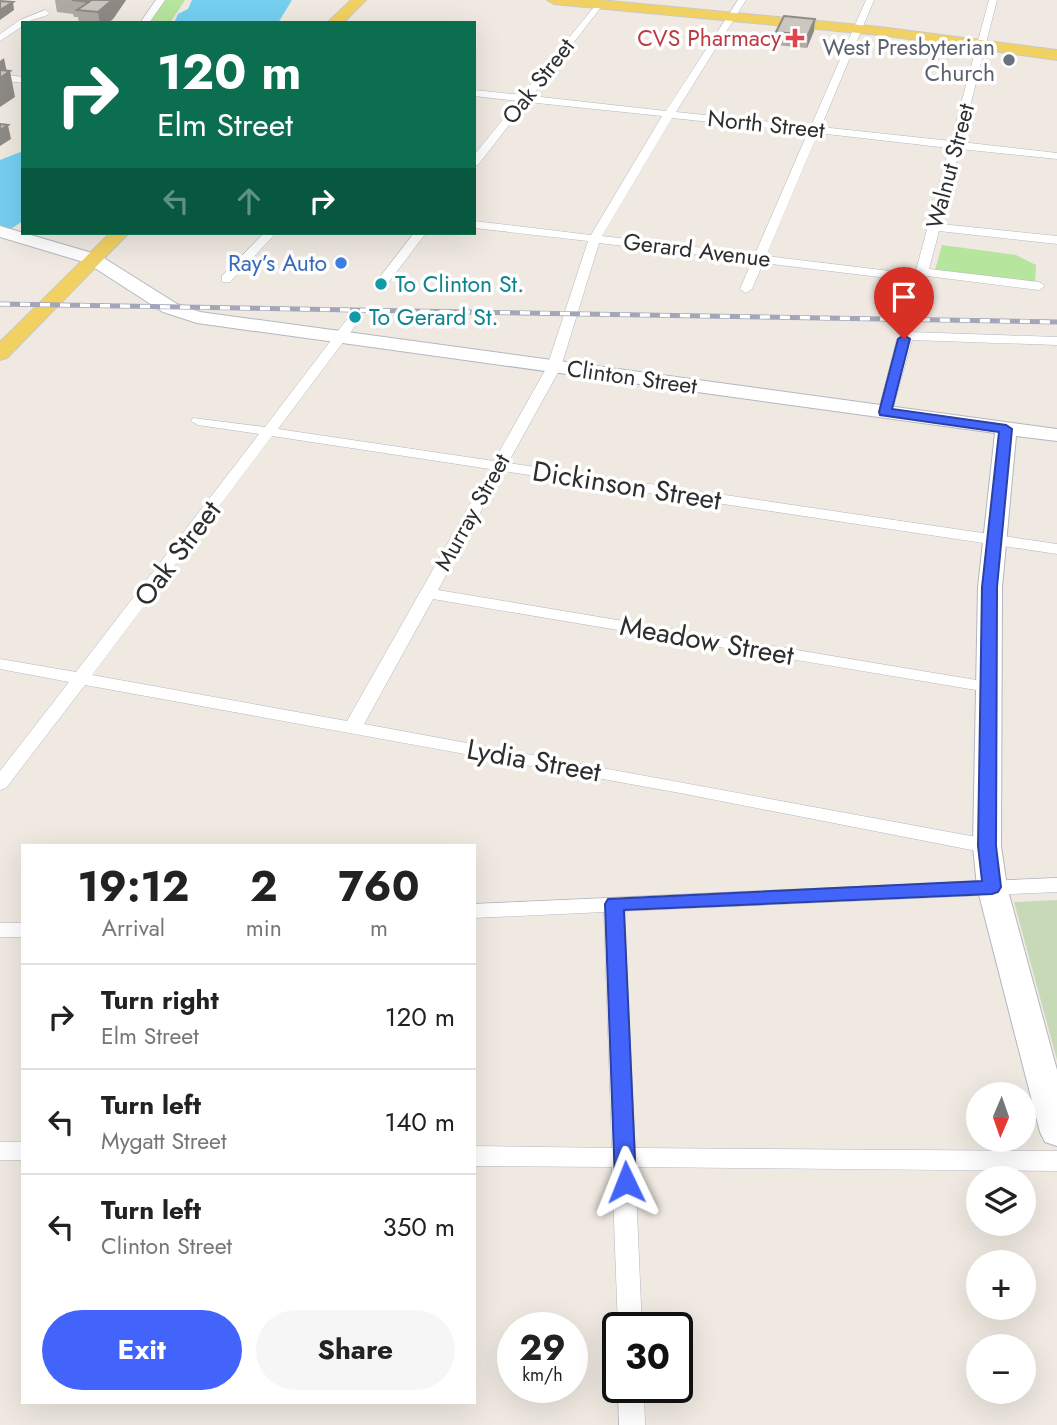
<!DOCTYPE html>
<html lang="en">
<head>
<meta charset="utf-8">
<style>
	:root { --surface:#fff; --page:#f6f6f6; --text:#222; --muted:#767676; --line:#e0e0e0; --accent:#4264fb }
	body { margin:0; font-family:Jost,sans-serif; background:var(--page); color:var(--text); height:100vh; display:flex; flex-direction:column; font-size:26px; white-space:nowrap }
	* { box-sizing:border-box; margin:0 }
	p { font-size:23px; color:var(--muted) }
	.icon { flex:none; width:38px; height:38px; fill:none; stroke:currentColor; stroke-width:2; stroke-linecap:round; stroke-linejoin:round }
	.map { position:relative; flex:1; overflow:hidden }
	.panel { position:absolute; left:21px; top:844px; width:455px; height:560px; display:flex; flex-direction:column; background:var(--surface); border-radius:0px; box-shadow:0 7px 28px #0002 }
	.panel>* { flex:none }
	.guide { position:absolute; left:21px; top:21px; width:455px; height:214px; border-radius:0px; box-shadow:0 7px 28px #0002; background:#0b6e4f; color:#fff; overflow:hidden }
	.needle { width:46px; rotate:182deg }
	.fabs { position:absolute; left:966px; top:1082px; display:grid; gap:14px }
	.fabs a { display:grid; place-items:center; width:70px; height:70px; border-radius:50%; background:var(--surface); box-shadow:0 7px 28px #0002; font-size:35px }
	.speed { position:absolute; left:497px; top:1312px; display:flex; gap:14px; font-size:35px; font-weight:700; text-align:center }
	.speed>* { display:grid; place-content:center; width:91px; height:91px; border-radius:50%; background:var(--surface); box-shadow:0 7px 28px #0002; line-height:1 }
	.speed small { font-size:18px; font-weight:400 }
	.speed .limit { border:4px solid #111; border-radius:10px; background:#fff; color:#111 }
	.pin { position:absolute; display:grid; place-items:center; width:60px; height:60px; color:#fff; margin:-72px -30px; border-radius:50% 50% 50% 0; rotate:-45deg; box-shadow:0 0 7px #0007 }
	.pin .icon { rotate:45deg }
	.me { position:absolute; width:77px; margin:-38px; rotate:358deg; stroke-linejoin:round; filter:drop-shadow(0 0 5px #0008) }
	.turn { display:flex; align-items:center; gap:24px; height:147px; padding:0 21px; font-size:32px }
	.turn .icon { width:91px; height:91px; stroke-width:2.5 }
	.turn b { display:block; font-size:49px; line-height:60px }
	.lanes { display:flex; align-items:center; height:66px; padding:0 21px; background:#0003; justify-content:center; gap:35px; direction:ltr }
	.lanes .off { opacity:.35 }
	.eta { display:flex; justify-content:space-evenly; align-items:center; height:119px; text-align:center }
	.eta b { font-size:42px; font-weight:700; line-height:49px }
	.button { display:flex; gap:14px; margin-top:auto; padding:14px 21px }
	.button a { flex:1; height:80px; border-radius:42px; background:var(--accent); color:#fff; font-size:28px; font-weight:700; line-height:80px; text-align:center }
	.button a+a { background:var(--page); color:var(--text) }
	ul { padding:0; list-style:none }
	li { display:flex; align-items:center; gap:21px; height:105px; padding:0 21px; border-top:2px solid var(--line) }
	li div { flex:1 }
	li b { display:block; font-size:26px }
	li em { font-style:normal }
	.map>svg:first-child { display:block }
	.green { fill:#b6e59e }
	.cemetery { fill:#c8d9b8 }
	.water { fill:#75cff0 }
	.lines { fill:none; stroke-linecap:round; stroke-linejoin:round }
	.street-casing { stroke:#b4b7c1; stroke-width:1 }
	.secondary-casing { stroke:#b4b7c1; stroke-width:2 }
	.primary-casing { stroke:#c9c9c9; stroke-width:2 }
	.street { fill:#fff; fill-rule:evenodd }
	.secondary { fill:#fff; fill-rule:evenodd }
	.primary { fill:#f2d163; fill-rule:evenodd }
	.rail-casing { stroke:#a3a6b8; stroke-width:5 }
	.rail { stroke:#fff; stroke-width:3.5; stroke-dasharray:10; stroke-linecap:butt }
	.wall { fill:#afaba4 }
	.shaded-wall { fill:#8e8b86 }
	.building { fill:#cbc7bf; stroke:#8e8b86; stroke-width:2 }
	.route { fill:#4264fb; stroke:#2b41a3; stroke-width:2 }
	.health-dot { fill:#e0444e; stroke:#fff; stroke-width:2.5 }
	.worship-dot { fill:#6b7280; stroke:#fff; stroke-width:2.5 }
	.shop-dot { fill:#3f7fe0; stroke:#fff; stroke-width:2.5 }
	.culture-dot { fill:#0f9aa8; stroke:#fff; stroke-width:2.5 }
	.labels { text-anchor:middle; stroke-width:7; stroke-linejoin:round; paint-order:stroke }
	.far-health-label { font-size:23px; fill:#be3a42; stroke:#fff; text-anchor:end }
	.far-worship-label { font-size:23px; fill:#5b616d; stroke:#fff; text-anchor:end }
	.far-street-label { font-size:23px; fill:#2e2e2e; stroke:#fff }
	.far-shop-label { font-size:23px; fill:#366cbe; stroke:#fff; text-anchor:end }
	.far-culture-label { font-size:23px; fill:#0d838f; stroke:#fff; text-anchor:start }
	.street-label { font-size:28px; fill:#2e2e2e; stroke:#fff }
</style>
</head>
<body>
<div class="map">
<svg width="1057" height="1425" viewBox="0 0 1057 1425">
	<rect width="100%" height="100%" fill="#efe9e1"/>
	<!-- green -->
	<path class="green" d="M157,0h28l-15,23h-30z
		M942,245l74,10 20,10 -1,17 -100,-12z"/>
	<!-- cemetery -->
	<path class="cemetery" d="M1057,900v160l-43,-158z"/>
	<!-- water -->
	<path class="water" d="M192,0h100l-14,23h-104l4,-9 10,-5z
		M23,151v70l-23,15v-76z"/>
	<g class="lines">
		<!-- street casing -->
		<g class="street-casing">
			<path id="street" d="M156,0h9l-16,23h-9z
				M738,0h8l-70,112 135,14 55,-126h8l-53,127 130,14 38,-141h8l-36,142 96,11v6l-97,-10 -20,75 117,12v8l-118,-13 -10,38 110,13 6,4 -6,4 -112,-14 -4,15 -6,4 -6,-4 2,-10 -150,-18 -11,26 -6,4 -6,-4 12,-28 -153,-18 -38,124 -53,96 549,81v10l-554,-83 -65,119 550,92 9,5 -9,5 -555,-93 -69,125 623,115 7,2 3,5 -3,5 -7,2 -307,-60 -595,-108 -79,103 -6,2v-19l69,-89 -69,-13v-10l76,13 183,-238 -61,-9 -7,-4 2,-3 72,9 83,-109 5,-1 6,4 -81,108 216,32 53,-94 41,-126 -114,-13v-7l117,14 71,-119 -135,-14 -49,63 -4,1v-11l44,-54 -44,-5v-6l48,5 77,-94 3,1v4l-70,90 134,15zM672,118l136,14 -53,122 -153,-18zM818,133l131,15 -34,126 -149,-18zM272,436l218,33 -143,252 -255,-46z
				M45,10l5,3 -2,2 -25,8v3l-23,15v-7l20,-14z
				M0,74l23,3v6l-23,-3z
				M264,233h12l-46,49h-8v-6z
				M414,233h12l-38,50h-8v-6z
				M910,332l147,5v8l-145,-5 -20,72 -7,4 -5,-1 -2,-3 19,-73z
				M1057,878v14l-433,19 11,237 422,3v20l-422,-4 7,161h-24l-6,-161 -138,-1v-20l138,2 -8,-236 -130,6v-14z
				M0,923h23v14h-23z
				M0,1142h23v18h-23z
				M618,1388h26l1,37h-26z"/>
		</g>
		<!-- secondary casing -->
		<g class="secondary-casing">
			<path id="secondary" d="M0,226l99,29 78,49 23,8 857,117v12l-41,-5 -14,151 -1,259 6,41 50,183v76l-12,-4 -5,-10 -63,-245 -4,-41 5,-259 17,-154 -798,-110 -34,-11 -76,-49 -87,-26z"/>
		</g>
		<!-- primary casing -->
		<g class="primary-casing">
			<path id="primary" d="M351,0h15l-23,23h-16z
				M547,0h53l280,27 177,23v10l-177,-25 -326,-31z
				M110,233h19l-122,125 -7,2v-18z"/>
		</g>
		<!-- street -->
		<use href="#street" class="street"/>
		<!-- secondary -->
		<use href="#secondary" class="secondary"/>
		<!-- primary -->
		<use href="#primary" class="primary"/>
		<!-- rail casing -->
		<g class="rail-casing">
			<path id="rail" d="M0,304l1057,18"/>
		</g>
		<!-- rail -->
		<use href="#rail" class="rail"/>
	</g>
	<!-- wall -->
	<path class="wall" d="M55,0h71l-13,19 -5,4h-29l-1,-6h-4l-1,-3 -16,-2z
		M814,31l-7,17 -32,-3 1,-13z"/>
	<!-- shaded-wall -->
	<path class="shaded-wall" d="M112,0h14l-13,19 -5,4h-8l-2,-11z
		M13,2l1,8 -14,10v-10z
		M815,19l-1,12 -7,17 1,-13z
		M4,58l3,15 3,-2 5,26 -15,10v-46z
		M8,125l3,14 -11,7v-16z"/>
	<!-- building -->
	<path class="building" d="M72,0h40l-14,12 -21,-2 12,-8z
		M0,1l13,1 -13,8z
		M784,16l31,3 -7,16 -32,-3z
		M0,70l10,1 -10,7z
		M0,124l8,1 -8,5z"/>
	<!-- route -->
	<path class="route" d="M904,335l6,4 -18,70 114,16 6,4 -15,158 -1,259 5,41 -3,5 -6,2 -368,16 12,272 -3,7 -7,2 -7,-2 -4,-7 -10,-278 3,-5 374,-18 -4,-35 4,-259 17,-155 -119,-17 -1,-3 19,-73z"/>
	<!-- markers -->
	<path class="health-dot" d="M791.5 27.5h7v7h7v7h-7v7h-7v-7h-7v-7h7z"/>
	<circle class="worship-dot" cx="1009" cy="60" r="7"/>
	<circle class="shop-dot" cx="341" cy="263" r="7"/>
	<g class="culture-dot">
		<circle cx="381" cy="284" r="7"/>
		<circle cx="355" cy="317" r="7"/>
	</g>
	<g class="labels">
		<!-- far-health labels -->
		<g class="far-health-label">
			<text x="781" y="46">CVS Pharmacy</text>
		</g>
		<!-- far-worship labels -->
		<g class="far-worship-label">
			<text x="995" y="55">West Presbyterian<tspan x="995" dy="26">Church</tspan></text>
		</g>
		<!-- far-street labels -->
		<g class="far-street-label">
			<text transform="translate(538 81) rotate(-52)" y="8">Oak Street</text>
			<text transform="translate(766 124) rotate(6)" y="8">North Street</text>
			<text transform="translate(950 166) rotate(-75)" y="8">Walnut Street</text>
			<text transform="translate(697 250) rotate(7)" y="8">Gerard Avenue</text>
			<text transform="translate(632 377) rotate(8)" y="8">Clinton Street</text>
			<text transform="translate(472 512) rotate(-61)" y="8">Murray Street</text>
		</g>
		<!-- far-shop labels -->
		<g class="far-shop-label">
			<text x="327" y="271">Ray’s Auto</text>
		</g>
		<!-- far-culture labels -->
		<g class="far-culture-label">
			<text x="395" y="292">To Clinton St.</text>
			<text x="369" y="325">To Gerard St.</text>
		</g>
		<!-- street labels -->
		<g class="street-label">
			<text transform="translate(627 485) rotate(9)" y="10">Dickinson Street</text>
			<text transform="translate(177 553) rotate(-53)" y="10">Oak Street</text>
			<text transform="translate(707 640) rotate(10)" y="10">Meadow Street</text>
			<text transform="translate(534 760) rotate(10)" y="10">Lydia Street</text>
		</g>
	</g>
</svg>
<div class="fabs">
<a><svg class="needle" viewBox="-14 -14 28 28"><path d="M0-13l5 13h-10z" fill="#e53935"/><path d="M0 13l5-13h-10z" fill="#767676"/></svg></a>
<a><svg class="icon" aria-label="layers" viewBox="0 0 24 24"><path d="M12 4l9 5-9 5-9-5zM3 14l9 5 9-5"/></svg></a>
<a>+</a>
<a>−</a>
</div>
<div class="speed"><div>29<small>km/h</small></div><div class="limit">30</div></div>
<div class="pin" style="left:904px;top:339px;background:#d93025"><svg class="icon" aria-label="arrive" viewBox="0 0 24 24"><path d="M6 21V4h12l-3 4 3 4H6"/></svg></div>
<svg class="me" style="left:626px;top:1182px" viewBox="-20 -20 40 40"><path d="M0-17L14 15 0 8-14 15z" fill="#4264fb" stroke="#fff" stroke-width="4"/></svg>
<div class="guide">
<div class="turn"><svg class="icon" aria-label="right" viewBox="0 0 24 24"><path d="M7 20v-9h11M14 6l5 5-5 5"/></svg><div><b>120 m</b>Elm Street</div></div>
<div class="lanes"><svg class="icon off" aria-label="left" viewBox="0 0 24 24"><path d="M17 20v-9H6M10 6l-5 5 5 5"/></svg><svg class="icon off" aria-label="ahead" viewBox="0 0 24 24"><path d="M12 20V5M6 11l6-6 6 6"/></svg><svg class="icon" aria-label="right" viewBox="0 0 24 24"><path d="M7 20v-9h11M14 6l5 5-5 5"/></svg></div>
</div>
<section class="panel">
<div class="eta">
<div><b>19:12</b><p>Arrival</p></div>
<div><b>2</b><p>min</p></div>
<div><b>760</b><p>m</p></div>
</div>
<ul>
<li><svg class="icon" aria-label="right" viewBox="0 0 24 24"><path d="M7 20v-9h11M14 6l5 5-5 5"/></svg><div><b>Turn right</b><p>Elm Street</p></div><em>120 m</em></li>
<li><svg class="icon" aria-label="left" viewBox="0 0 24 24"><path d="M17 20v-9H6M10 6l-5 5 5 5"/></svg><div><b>Turn left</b><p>Mygatt Street</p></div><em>140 m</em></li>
<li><svg class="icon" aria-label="left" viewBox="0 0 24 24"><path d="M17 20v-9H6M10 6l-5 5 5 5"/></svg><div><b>Turn left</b><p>Clinton Street</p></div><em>350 m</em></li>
</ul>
<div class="button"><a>Exit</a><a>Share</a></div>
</section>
</div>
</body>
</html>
